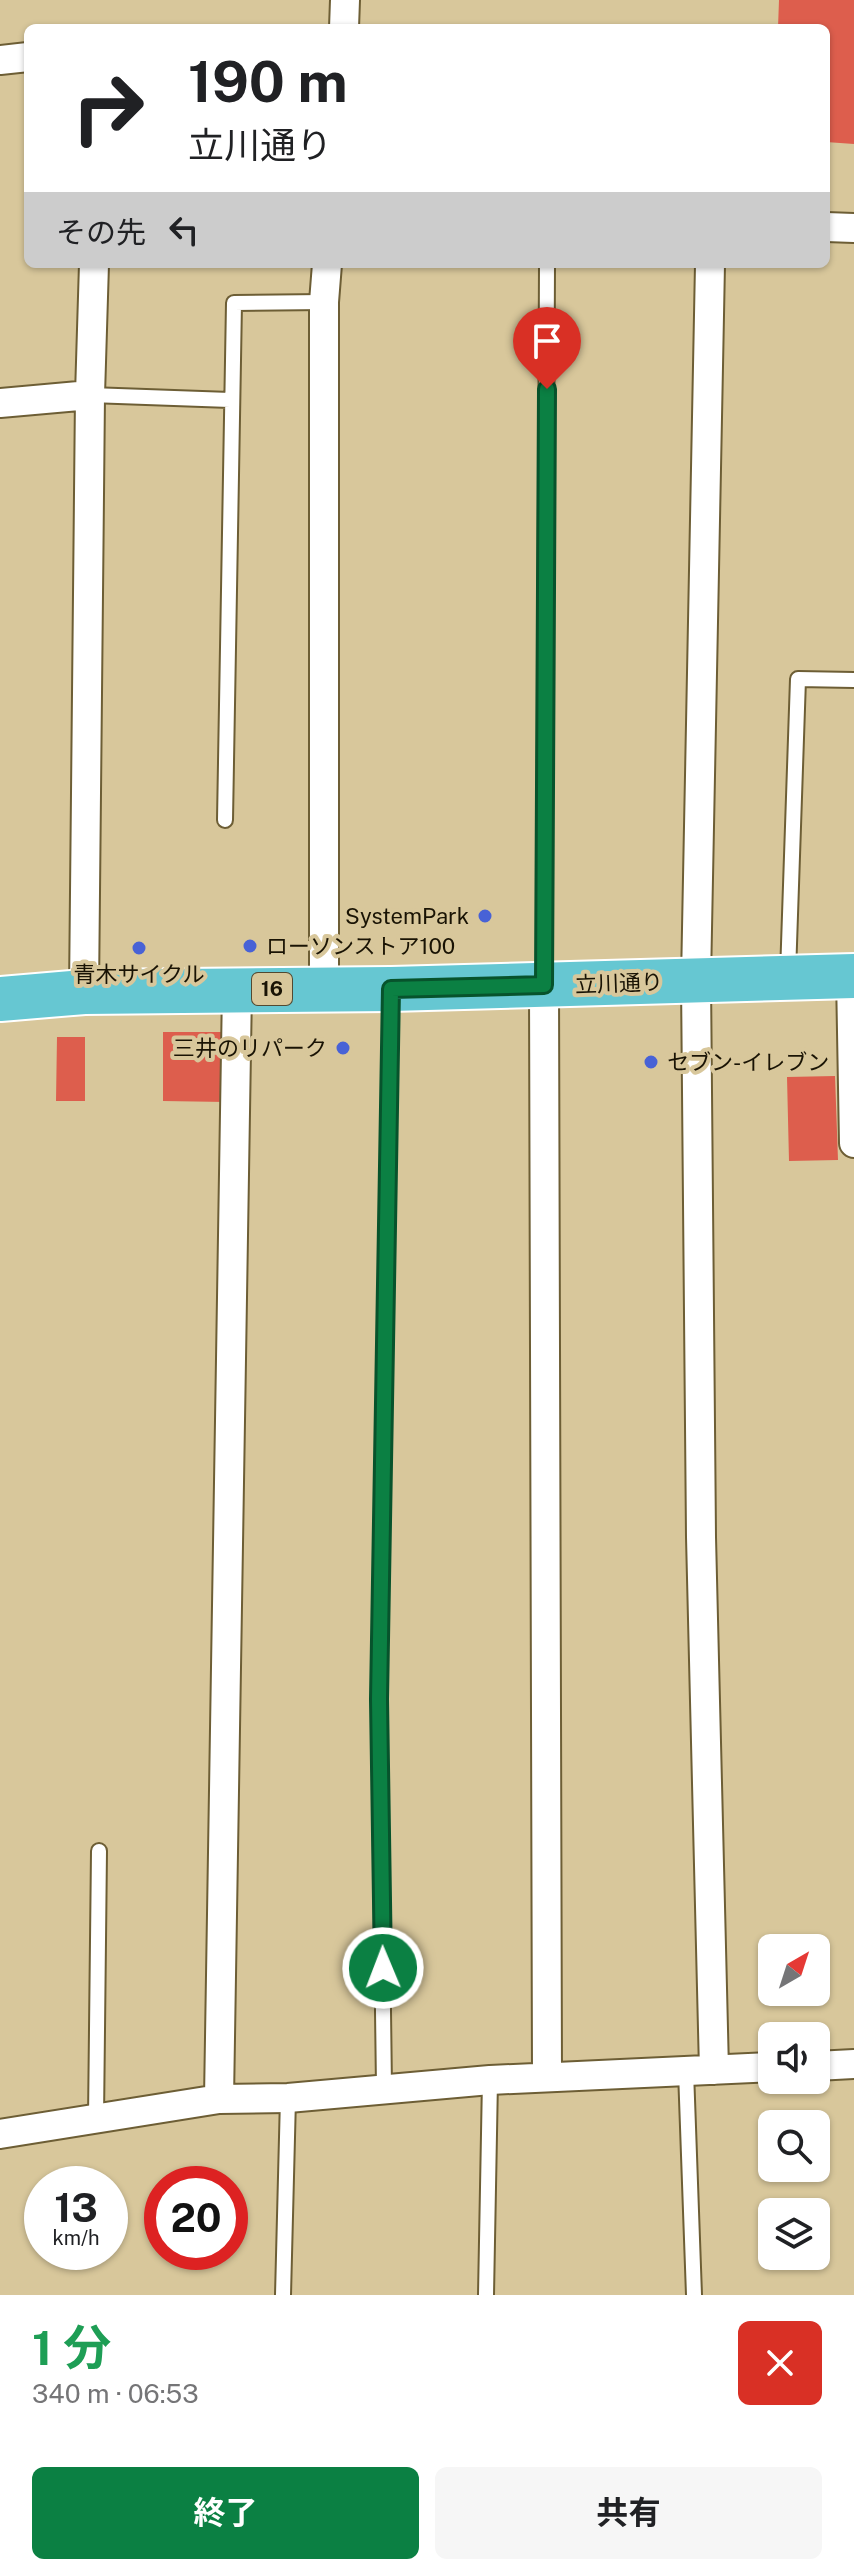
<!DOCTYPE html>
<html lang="ja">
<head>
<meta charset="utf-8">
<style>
	:root { --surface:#fff; --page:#f6f6f6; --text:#202124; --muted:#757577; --accent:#0b8043 }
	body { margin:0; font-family:"Public Sans","Noto Sans JP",sans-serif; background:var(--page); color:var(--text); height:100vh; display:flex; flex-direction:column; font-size:30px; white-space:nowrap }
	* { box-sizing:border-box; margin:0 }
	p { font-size:26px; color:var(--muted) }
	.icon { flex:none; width:44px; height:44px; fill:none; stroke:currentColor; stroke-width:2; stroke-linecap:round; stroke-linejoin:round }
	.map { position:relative; height:2295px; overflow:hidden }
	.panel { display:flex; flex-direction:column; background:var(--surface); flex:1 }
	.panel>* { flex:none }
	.banner { position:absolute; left:24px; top:24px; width:806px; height:244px; border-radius:12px; box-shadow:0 2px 6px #0004; background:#fff; color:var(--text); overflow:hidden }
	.needle { width:52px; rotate:39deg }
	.tools { position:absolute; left:758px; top:1934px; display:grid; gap:16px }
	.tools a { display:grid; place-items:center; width:72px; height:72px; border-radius:12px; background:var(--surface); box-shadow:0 2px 6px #0004; font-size:40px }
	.speed { position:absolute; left:24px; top:2166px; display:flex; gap:16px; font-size:40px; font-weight:700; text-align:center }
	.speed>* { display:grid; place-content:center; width:104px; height:104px; border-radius:50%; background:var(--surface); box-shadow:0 2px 6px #0004; line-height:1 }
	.speed small { font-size:20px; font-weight:400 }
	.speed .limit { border:12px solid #d22; background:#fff; color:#111 }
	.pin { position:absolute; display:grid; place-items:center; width:68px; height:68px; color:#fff; margin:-82px -34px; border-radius:50% 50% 50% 0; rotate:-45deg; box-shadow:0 0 8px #0007 }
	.pin .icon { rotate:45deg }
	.me { position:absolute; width:88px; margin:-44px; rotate:359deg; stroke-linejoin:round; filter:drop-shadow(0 0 6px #0008) }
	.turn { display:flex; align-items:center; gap:28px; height:168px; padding:0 32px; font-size:36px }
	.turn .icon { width:104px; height:104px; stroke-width:2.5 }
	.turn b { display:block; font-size:56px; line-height:68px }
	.then { display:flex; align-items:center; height:76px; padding:0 32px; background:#0003; gap:16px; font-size:30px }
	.round { display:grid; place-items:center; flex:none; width:84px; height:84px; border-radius:12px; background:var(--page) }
	.summary { display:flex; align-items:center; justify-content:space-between; height:136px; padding:0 32px }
	h1 { font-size:48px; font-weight:700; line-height:60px; color:#1e9e55 }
	.primary-button { display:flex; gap:16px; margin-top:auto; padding:16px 32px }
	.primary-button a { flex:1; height:92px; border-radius:12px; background:var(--accent); color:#fff; font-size:32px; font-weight:700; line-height:92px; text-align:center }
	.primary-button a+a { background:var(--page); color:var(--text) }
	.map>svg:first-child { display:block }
	.building { fill:#dd5e4d }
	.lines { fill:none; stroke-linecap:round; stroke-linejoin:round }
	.lane-casing { stroke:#6d5e35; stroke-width:18 }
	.street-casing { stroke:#6d5e35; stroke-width:32 }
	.primary-casing { stroke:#fff; stroke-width:48 }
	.lane { stroke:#fff; stroke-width:14 }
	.street { stroke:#fff; stroke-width:28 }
	.primary { stroke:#66c7d2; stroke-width:44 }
	.route-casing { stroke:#07532c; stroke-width:20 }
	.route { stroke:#0b8043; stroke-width:14 }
	.poi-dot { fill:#4862d6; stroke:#d8c79b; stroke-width:3 }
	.labels { text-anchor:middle; stroke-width:8; stroke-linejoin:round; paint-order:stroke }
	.shield { fill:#d8c79b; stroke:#524931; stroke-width:2 }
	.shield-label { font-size:20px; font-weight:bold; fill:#191304 }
	.poi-label { font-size:22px; fill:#191304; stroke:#d8c79b; text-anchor:end }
	.street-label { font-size:22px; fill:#191304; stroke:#d8c79b }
</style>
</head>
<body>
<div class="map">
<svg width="854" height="2295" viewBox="0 0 854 2295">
	<rect width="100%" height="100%" fill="#d8c79b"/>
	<!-- building -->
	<path class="building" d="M779,0h75v144l-28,-2v-114h-48z
		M163,1032h63v70l-63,-1z
		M57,1037h28v64h-29z
		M835,1076l3,84 -49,1 -2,-84z"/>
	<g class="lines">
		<!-- lane casing -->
		<g class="lane-casing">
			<path id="lane" d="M90,395l140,5
				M225,820l9,-517 90,-1
				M788,974l10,-295 56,1
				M544,980l3,-716
				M686,2071l8,224
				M384,2088l-5,-389 12,-706
				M96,2119l3,-268
				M283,2295l5,-197
				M486,2295l4,-215"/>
		</g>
		<!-- street casing -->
		<g class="street-casing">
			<path id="street" d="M344,28l1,-28
				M0,60l28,-3
				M826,227l28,1
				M710,264l-14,716 5,557 13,533
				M0,403l90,-8
				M851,976l3,167
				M544,985l3,1092
				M324,989v-687l3,-38
				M84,992l6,-597 4,-131
				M816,2066l38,-2
				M219,2099l18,-1110
				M0,2134l219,-35 69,-1 202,-18 282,-13"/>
		</g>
		<!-- primary casing -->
		<g class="primary-casing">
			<path id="primary" d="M0,999l84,-7 307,-3 463,-13"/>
		</g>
		<!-- lane -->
		<use href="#lane" class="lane"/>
		<!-- street -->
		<use href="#street" class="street"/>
		<!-- primary -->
		<use href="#primary" class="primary"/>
	</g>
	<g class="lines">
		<!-- route casing -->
		<g class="route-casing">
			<path id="route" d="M383,1968l-4,-269 12,-710 153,-4 3,-596"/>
		</g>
		<!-- route -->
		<use href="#route" class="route"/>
	</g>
	<!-- markers -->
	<g class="poi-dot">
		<circle cx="485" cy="916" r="8"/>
		<circle cx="250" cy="946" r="8"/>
		<circle cx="139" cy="948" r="8"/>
		<circle cx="343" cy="1048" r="8"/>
		<circle cx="651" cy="1062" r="8"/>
	</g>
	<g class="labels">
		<!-- shield labels -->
		<rect class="shield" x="252" y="973" width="40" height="32" rx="6"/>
		<g class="shield-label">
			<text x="272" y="996">16</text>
		</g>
		<!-- poi labels -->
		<g class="poi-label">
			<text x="469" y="924">SystemPark</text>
			<text x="266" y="954" text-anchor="start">ローソンストア100</text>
			<text x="139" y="982" text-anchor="middle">青木サイクル</text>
			<text x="327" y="1056">三井のリパーク</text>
			<text x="667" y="1070" text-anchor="start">セブン-イレブン</text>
		</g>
		<!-- street labels -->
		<g class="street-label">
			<text transform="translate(619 983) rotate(-2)" y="8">立川通り</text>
		</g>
	</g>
</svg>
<div class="tools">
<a><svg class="needle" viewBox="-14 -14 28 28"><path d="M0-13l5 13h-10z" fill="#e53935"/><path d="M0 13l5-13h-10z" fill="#757577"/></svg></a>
<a><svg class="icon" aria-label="sound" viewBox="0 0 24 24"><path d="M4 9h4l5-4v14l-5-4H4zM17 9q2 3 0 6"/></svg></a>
<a><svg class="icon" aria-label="search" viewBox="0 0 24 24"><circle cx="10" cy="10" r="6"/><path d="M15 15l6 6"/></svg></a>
<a><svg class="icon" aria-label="layers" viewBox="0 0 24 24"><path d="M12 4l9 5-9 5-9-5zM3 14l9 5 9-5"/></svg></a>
</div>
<div class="speed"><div>13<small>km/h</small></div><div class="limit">20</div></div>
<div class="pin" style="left:547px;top:389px;background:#d93025"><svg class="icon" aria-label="arrive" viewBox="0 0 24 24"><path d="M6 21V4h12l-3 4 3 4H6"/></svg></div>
<svg class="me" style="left:383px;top:1968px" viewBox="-20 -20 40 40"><circle r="17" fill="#0b8043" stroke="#fff" stroke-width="3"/><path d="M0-11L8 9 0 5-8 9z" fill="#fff"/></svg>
<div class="banner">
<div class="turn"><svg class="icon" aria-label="right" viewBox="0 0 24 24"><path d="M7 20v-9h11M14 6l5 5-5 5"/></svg><div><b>190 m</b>立川通り</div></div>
<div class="then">その先<svg class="icon" aria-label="left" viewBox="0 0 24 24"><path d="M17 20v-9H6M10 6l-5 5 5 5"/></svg></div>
</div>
</div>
<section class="panel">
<div class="summary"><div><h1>1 分</h1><p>340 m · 06:53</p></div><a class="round" style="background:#d93025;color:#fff"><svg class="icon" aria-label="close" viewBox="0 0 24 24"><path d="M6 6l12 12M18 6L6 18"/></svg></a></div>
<div class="primary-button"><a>終了</a><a>共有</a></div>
</section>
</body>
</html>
